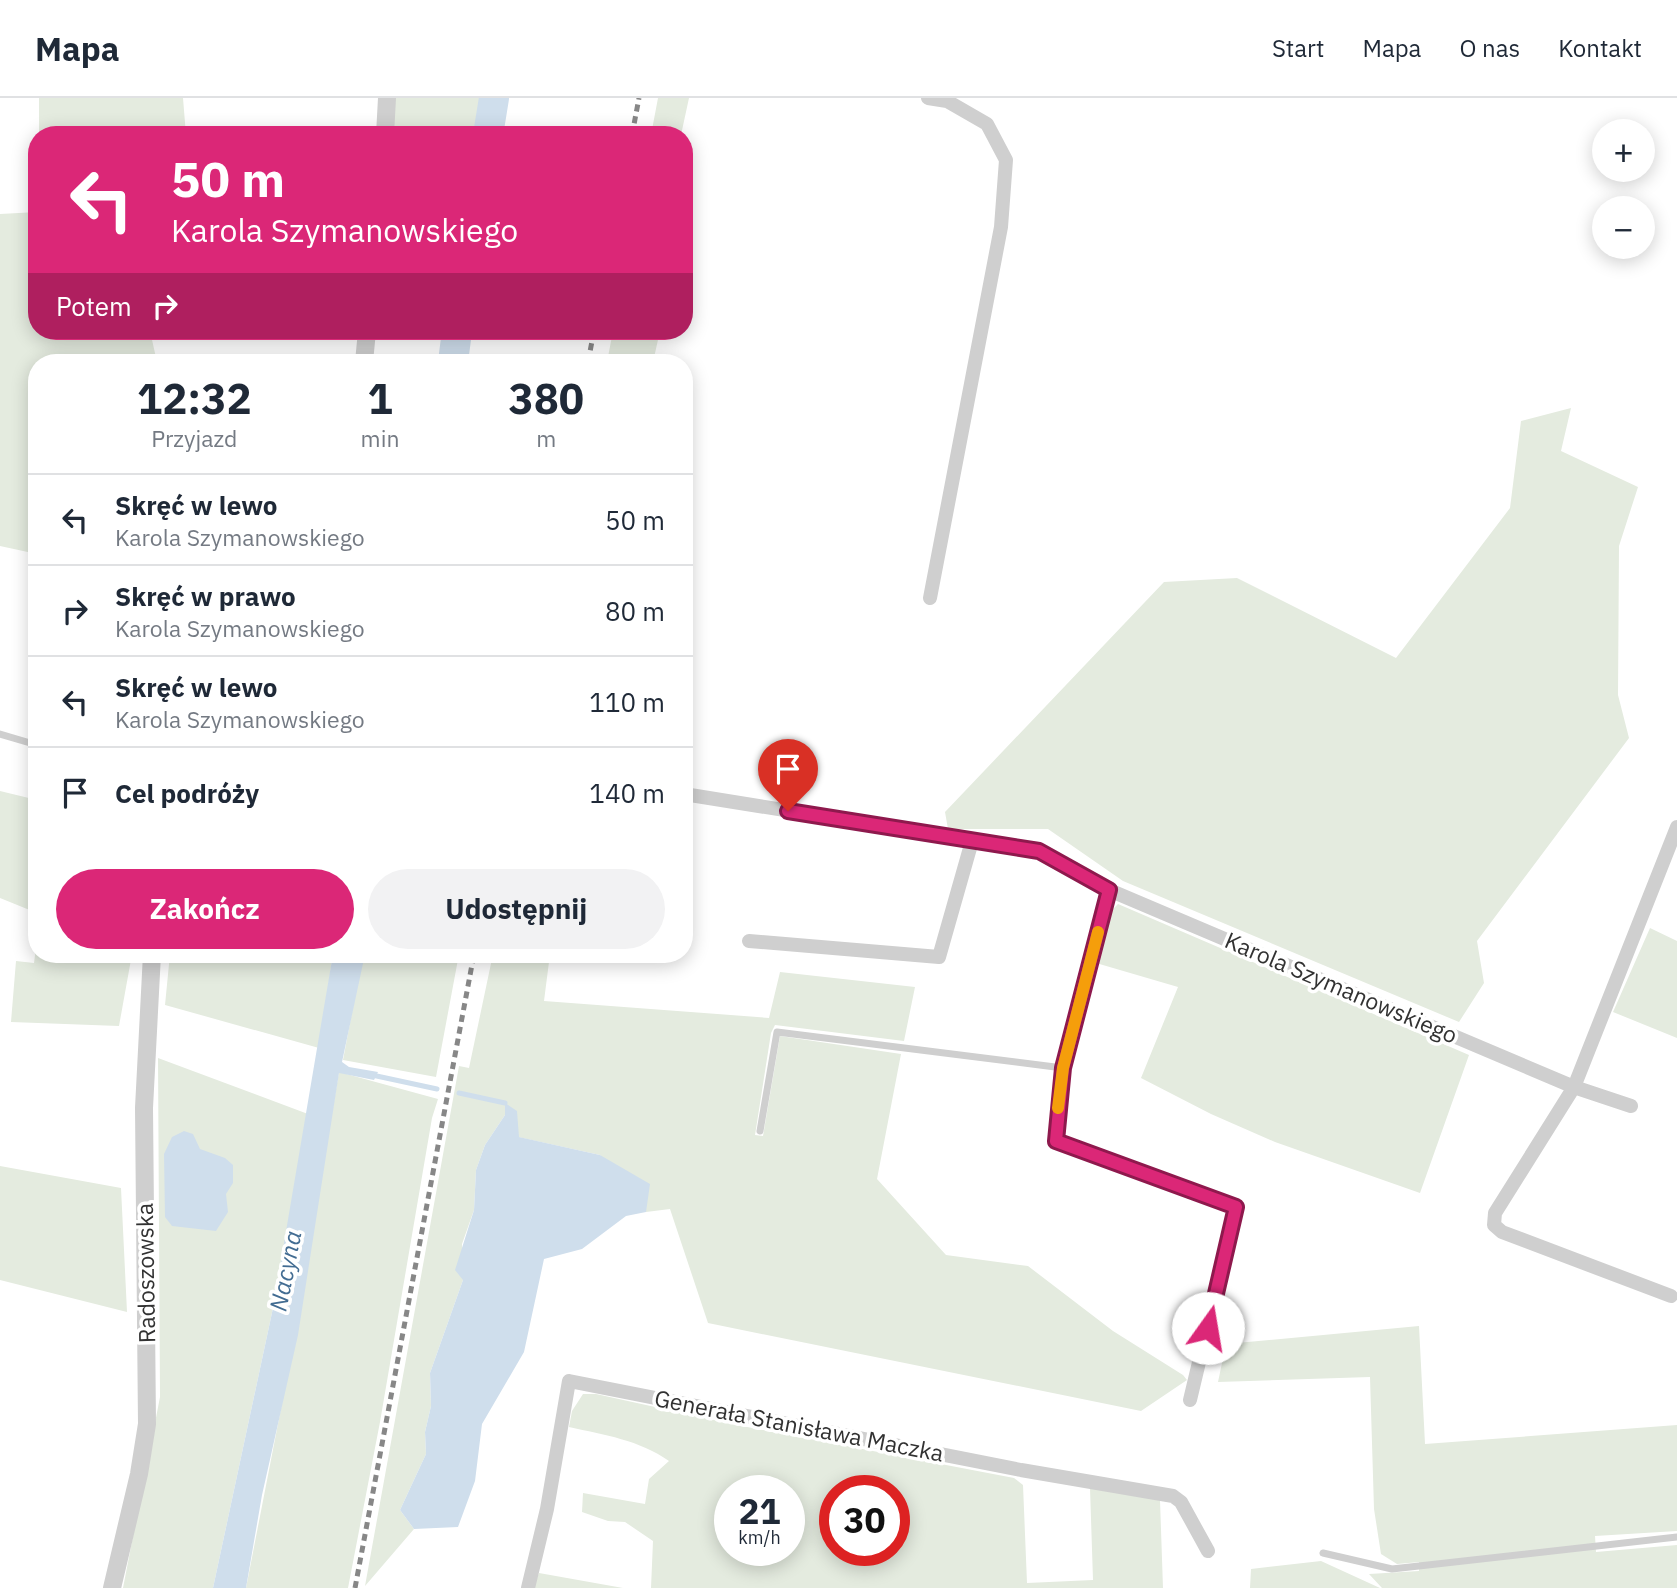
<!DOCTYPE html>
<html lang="pl">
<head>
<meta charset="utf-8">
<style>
	:root { --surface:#fff; --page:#f2f2f3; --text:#1f2937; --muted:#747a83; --line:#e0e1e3; --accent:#db2777 }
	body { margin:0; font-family:"IBM Plex Sans",sans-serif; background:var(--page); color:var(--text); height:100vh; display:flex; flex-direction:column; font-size:26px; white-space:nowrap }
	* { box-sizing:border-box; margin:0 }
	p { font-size:23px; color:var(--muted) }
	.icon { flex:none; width:38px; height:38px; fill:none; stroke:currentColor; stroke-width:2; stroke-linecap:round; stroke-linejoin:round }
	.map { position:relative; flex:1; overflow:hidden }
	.panel { position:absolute; left:28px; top:256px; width:665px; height:609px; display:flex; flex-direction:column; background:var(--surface); border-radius:28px; box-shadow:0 4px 18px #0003 }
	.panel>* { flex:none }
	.top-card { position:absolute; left:28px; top:28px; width:665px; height:214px; border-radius:28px; box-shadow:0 4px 18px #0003; background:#db2777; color:#fff; overflow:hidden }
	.fabs { position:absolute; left:1592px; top:21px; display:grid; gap:14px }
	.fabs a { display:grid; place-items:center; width:63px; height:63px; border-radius:50%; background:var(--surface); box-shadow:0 4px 18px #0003; font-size:35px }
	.speed { position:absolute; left:714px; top:1377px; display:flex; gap:14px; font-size:35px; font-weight:700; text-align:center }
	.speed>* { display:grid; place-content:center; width:91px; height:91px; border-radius:50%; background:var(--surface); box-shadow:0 4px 18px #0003; line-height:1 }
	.speed small { font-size:18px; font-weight:400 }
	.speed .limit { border:10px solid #d22; background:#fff; color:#111 }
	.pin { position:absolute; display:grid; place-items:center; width:60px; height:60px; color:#fff; margin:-72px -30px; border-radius:50% 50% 50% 0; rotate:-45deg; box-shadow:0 0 7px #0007 }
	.pin .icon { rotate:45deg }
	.me { position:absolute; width:77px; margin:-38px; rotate:13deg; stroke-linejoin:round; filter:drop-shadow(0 0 5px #0008) }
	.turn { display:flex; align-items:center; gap:24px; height:147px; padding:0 28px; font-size:32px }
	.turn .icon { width:91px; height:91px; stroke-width:2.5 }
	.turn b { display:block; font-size:49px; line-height:60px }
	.then { display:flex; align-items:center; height:66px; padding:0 28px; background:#0003; gap:14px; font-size:26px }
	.eta { display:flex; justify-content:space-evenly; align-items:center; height:119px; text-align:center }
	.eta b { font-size:42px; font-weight:700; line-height:49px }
	.primary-button { display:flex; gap:14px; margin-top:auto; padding:14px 28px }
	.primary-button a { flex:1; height:80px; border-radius:42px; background:var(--accent); color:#fff; font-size:28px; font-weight:700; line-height:80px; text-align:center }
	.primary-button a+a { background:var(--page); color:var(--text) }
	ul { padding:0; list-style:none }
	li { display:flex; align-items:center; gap:21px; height:91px; padding:0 28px; border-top:2px solid var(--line) }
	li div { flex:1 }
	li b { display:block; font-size:26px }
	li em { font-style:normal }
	header { display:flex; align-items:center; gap:42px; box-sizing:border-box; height:98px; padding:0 35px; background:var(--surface); border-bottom:2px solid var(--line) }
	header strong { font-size:33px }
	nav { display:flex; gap:38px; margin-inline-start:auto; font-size:24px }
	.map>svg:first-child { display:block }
	.green { fill:#e4ebdf; fill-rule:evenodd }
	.water { fill:#cfdeec }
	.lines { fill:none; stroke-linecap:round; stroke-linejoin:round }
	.stream { stroke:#cfdeec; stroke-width:5 }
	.river { stroke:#cfdeec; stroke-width:30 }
	.service { stroke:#cfcfcf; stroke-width:7 }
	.minor { stroke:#cfcfcf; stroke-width:14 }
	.tertiary { stroke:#cfcfcf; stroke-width:18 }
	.rail { stroke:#878787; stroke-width:5; stroke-dasharray:7 5; stroke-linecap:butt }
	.route-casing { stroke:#8e194d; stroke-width:18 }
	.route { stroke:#db2777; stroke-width:12 }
	.slow { stroke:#f59e0b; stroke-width:12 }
	.labels { text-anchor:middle; stroke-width:7; stroke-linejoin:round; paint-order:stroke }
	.street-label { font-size:23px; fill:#323232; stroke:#fff }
	.water-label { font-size:24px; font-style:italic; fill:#426c92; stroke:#fff }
</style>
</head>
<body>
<header>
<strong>Mapa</strong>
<nav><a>Start</a><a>Mapa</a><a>O nas</a><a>Kontakt</a></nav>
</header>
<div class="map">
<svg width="1677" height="1490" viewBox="0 0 1677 1490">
	<rect width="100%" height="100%" fill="#fff"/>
	<!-- green -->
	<path class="green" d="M39,0h144l3,37h-147z
		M392,0h93l-5,37h-89z
		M658,0h31l-8,37h-30z
		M37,114v119h113l7,31h-120v192l-37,-8v-332z
		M613,233h47l-7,31h-46z
		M1571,310l-10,43 77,36 -19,59 -1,149 11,43 -152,203 7,42 -25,39 -336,-141 -75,-52h-100l-3,-17 219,-230 73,-4 159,80 114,-150 11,-87z
		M0,693l37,9v113l-37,-15z
		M1118,806l351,151 -49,138 -145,-51 -64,-28 -70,-36 37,-91 -82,-24 12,-49z
		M1650,830l27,13v97l-64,-26z
		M37,842v14h95l-13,72 -108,-4 5,-61 18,2z
		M170,856h163l-14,94 -154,-43z
		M363,856h96l-23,123 -93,-17z
		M493,856h57l-6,47 225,17 11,-46 135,15 -11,54 -129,-16 -4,8 -16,102 8,1 17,-100 121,18 -24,125 69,76 82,11 85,65 70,44 4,5 -46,31 -433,-88 -38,-114 -24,3 -1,-7 -45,-50 -82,-18 -13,-33v11l-20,30 -9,25 -2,40 -12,34 1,36 -33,93 1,33 -6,26 1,22 -26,56 14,19 -49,57 94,-520 10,2z
		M158,960l150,56 -35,194 -60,280h-90l37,-191z
		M339,974l99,27 -6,19 -52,304 -32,166h-102l38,-195z
		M0,1068l121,22 6,124 -127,-32z
		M1419,1228l6,118 252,-19v106l-82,5 1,16 81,-7v43h-295l-13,-14 50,-3v-9l-22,2 -16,-10 -7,-45 -4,-132 -152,5 8,-38z
		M583,1296h13l141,31 277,53 9,7 4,98 66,-3 -3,-92 70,12 3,88h-512l2,-47 -28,-19 -17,-1 -26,-9 1,-19 62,11 4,-25 20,-18c-30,-21 -64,-26 -100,-34l3,-16zM730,1393h59v59h-59zM835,1393h59v59h-59z
		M1321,1463l59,27h-130l1,-19z
		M539,1475l84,15h-90z"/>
	<!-- water -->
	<path class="water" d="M333,856h32l-23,108 7,5 29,5 -4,8 -35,-7 -41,262 -36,160 -16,93h-33l60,-280z
		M505,1005l12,8 2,26 81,18 50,29 -4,28 -20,4 -44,33 -38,10 -20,93 -42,72 -7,57 -17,46 -44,2 -14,-19 26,-56 -1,-22 6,-26 -1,-33 33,-93 -8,-10 19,-60 2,-40 9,-25 20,-30z
		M184,1033l9,3 7,15 25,9 8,7v18l-7,11 2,18 -12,19 -44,-5 -7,-9 -1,-63 8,-17z"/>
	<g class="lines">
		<!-- stream -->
		<path class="stream" d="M372,977l65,14
			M459,995l46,10"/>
		<!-- river -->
		<path class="river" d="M488,37l6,-37
			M453,264l4,-31"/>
		<!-- service -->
		<path class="service" d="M0,636l37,11
			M760,1033l17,-99 286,36
			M1323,1455l69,16 285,-32"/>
		<!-- minor -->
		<path class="minor" d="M928,0l19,3 40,23 19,36 -5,67 -71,371
			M684,696l355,57 70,39 465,197 57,19
			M1109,792l-46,178 -7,73 180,66 -46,193
			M749,843l190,16 33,-116
			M1671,1198l-169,-64 -8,-7 1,-12 79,-126 103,-260
			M528,1490l19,-79 22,-128 452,89 152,26 8,6 27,49"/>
		<!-- tertiary -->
		<path class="tertiary" d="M385,37l2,-37
			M364,264l3,-31
			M112,1490l27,-114 8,-50 -3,-316 8,-154"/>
		<!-- rail -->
		<path class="rail" d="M632,37l7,-37
			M588,264l6,-31
			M355,1490l119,-634"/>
	</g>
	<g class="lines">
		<!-- route casing -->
		<g class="route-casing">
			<path id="route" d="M788,713l251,40 70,39 -46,178 -7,73 180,66 -28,121"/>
		</g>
		<!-- route -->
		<use href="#route" class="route"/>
		<!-- slow -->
		<path class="slow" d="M1058,1010l5,-40 35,-136"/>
	</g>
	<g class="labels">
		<!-- street labels -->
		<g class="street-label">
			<text transform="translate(1341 890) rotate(23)" y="8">Karola Szymanowskiego</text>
			<text transform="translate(146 1175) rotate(-91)" y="8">Radoszowska</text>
			<text transform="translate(799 1328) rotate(11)" y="8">Generała Stanisława Maczka</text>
		</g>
		<!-- water labels -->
		<g class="water-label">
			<text transform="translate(286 1173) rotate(-79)" y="8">Nacyna</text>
		</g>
	</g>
</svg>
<div class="fabs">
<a>+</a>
<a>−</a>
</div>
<div class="speed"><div>21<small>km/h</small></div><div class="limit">30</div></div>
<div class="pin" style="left:788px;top:713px;background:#d93025"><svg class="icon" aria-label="arrive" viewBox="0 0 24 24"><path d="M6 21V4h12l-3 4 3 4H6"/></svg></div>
<svg class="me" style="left:1208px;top:1230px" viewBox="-20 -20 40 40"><circle r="19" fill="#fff"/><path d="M0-13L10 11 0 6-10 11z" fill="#db2777"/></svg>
<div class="top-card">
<div class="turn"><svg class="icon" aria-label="left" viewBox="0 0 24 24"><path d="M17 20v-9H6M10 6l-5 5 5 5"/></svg><div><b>50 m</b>Karola Szymanowskiego</div></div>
<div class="then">Potem<svg class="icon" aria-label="right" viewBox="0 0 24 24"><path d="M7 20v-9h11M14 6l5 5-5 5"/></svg></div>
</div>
<section class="panel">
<div class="eta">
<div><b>12:32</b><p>Przyjazd</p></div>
<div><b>1</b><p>min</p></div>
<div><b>380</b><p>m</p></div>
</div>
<ul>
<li><svg class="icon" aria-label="left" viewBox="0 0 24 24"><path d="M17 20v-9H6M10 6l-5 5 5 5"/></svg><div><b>Skręć w lewo</b><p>Karola Szymanowskiego</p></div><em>50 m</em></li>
<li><svg class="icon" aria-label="right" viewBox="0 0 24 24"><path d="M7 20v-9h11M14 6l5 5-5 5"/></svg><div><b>Skręć w prawo</b><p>Karola Szymanowskiego</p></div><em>80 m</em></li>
<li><svg class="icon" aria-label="left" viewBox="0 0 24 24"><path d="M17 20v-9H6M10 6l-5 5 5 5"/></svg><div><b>Skręć w lewo</b><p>Karola Szymanowskiego</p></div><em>110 m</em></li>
<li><svg class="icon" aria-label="arrive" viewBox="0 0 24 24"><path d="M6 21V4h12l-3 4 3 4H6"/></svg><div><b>Cel podróży</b></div><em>140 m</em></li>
</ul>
<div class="primary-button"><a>Zakończ</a><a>Udostępnij</a></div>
</section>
</div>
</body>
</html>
